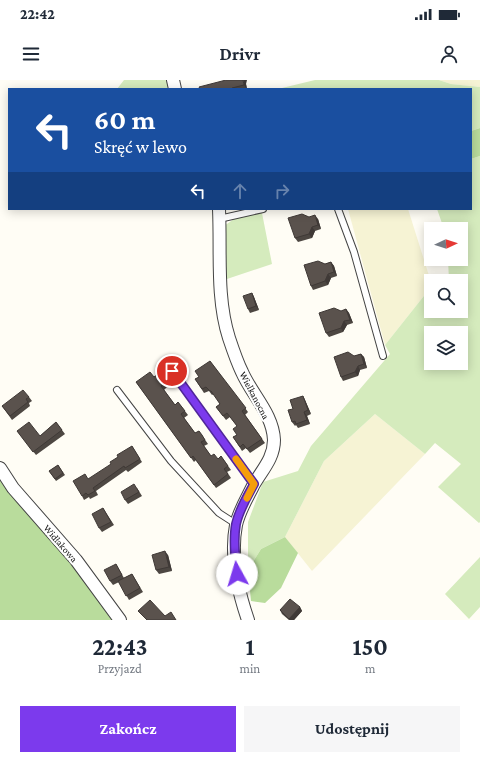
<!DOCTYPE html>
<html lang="pl">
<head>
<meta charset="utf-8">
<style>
	:root { --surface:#fff; --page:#f6f6f7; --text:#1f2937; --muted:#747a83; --accent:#7c3aed }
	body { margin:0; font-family:"Crimson Pro",serif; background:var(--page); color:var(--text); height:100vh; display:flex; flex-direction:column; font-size:15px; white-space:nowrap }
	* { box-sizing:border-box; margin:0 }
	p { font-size:13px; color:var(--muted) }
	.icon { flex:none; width:22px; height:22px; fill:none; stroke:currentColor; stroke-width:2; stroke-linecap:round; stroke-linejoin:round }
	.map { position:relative; height:540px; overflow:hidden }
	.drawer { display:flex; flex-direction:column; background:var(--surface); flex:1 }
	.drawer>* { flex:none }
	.top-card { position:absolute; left:8px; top:8px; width:464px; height:122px; border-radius:0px; box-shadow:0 2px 10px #0003; background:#1a4fa0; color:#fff; overflow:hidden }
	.needle { width:26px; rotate:86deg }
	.fabs { position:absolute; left:424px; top:142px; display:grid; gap:8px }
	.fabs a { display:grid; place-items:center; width:44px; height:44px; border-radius:0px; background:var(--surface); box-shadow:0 2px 10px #0003; font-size:20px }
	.pin { position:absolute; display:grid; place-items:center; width:34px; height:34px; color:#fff; margin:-17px; border:2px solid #fff; border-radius:50%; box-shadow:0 1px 4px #0007 }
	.me { position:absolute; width:44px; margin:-22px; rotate:354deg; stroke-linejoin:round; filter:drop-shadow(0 0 3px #0008) }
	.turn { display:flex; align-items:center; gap:14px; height:84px; padding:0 20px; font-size:18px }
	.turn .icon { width:52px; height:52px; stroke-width:2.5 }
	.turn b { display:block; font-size:28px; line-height:34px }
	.lanes { display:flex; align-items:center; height:38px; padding:0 20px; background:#0003; justify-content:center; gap:20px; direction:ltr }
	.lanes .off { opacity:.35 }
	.eta { display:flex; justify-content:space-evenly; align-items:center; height:68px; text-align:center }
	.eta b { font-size:24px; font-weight:700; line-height:28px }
	.primary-button { display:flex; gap:8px; margin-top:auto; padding:8px 20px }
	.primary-button a { flex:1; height:46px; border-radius:0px; background:var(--accent); color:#fff; font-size:16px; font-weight:700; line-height:46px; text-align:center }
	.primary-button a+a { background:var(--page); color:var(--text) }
	.status { display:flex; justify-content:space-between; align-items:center; height:28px; padding:0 20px; background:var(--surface); direction:ltr }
	.status svg { height:11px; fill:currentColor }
	header { display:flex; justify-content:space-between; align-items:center; height:52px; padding:0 20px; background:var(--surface); font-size:18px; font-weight:700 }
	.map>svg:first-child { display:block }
	.farmland { fill:#f6f3d4 }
	.green { fill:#d5ebbd; fill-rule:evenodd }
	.forest { fill:#b9dc9c }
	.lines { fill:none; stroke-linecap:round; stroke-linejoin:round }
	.lane-casing { stroke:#444; stroke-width:8 }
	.street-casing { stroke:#444; stroke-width:14 }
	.lane { stroke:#fff; stroke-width:6 }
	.street { stroke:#fff; stroke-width:12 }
	.wall { fill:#4d4742 }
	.shaded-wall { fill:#3f3936 }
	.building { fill:#5a524d; stroke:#3f3936 }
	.route-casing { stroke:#51269a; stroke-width:10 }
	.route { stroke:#7c3aed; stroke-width:7 }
	.slow { stroke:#f59e0b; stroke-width:7 }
	.labels { text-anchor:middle; stroke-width:4; stroke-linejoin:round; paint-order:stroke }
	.street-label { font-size:10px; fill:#111; stroke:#fff }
</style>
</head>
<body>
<div class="status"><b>22:42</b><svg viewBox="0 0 49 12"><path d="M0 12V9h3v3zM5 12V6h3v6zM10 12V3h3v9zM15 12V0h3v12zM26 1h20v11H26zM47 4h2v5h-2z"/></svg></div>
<header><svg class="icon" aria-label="menu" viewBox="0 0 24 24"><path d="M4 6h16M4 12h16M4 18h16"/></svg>Drivr<svg class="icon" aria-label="person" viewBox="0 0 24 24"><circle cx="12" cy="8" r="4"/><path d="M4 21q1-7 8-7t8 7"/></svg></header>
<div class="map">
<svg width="480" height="540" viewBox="0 0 480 540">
	<rect width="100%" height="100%" fill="#fffdf5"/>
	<!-- farmland -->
	<path class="farmland" d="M439,0h41v7l-29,-3z
		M348,129h60l23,73v5l-46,58z
		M375,334l50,40 -113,117 -27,-34 39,-76z"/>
	<!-- green -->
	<path class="green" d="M124,0h45l2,9h-54z
		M315,0h124l12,4 29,3v41l-9,3v-42h-189v-1z
		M480,76v366l-1,1 -41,-36 23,-23 -26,-21 -10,11 -50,-40 -51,47 -39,76 -24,12 -13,21v-48l15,-40 35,-11 13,-25 79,-92 -5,-9 46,-58v24h30v-30h-12l-1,-22h13v-30h-17l-7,-20h34v-50zM431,253h30v30h-30z
		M262,133l10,51 -48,16v-54l10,-7z
		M480,477v50l-11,12 -24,-25z"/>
	<!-- forest -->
	<path class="forest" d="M480,48v28l-9,3v-28z
		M0,394l74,89 41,57h-115z
		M285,457l13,16 -17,35 -16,15 -14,-2 -3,-31 13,-21z"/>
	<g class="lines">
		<!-- lane casing -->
		<g class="lane-casing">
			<path id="lane" d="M338,129l16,43 29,104
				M219,139l44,-10
				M172,291l82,113
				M117,310l54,71 48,52 17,11"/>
		</g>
		<!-- street casing -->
		<g class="street-casing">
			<path id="street" d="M173,0l2,9
				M219,129c2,43 -3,88 10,129 4,12 8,24 13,34 10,23 31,42 32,68 0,19 -13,31 -21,46 -6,12 -14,25 -17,39 -6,31 2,66 12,95
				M0,388l13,20 63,72 44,60"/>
		</g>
		<!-- lane -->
		<use href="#lane" class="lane"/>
		<!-- street -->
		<use href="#street" class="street"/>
	</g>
	<!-- wall -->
	<path class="wall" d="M246,4l1,5h-47z
		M309,137l9,2 3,10 -6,2 -3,7 -14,4 -3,-4z
		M331,182l3,4 3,10 -6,2 -3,7 -15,5 -2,-4 14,-22z
		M252,213l2,4 5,13 -9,3 -2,-4z
		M346,229l3,4 4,10 -6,2 -4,7 -14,5 -3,-4z
		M361,274l3,3 3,11 -7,2 -2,6 -15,5 -2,-4 13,-21z
		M210,281l38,51 -3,3 20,28 -15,10 -4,-5 -4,3 -9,-14 4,-2v-9l-7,-9 -4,3 -10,-13 4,-3 -6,-10 -2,1 -3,-4 -5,2 -9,-14 4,-2z
		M158,294l9,13 -3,3 11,15 3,-3 10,13 -4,3 11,15 4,-2 9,13 -4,2 7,10 7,3 3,-3 10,14 -4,2 4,6 -15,10 -20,-28 -2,2 -58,-80 18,-5z
		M303,316l2,4 6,14 -4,2 3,8 -12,4 -2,-3 -1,1 -3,-4 1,-13z
		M29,317l3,4 -3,2 1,3 -18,14 -10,-14z
		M56,342l9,12 -29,21 -19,-24 23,5z
		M132,366l10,16 -14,10 -2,-2 -30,21 2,4 -8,4 -1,-2 -5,3 -2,-4 29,-32 7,-7z
		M58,385l7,10 -9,6 -7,-10z
		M137,408l5,8 -14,8 -3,-4z
		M103,428l11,17 -12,7 -3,-4z
		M168,475l4,16 -13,3 -3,-4z
		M116,484l8,14 8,-4 11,18 -14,8 -10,-18 -6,3 -3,-4z
		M300,527l2,4 -8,9h-5l-7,-6 -2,-4z"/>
	<!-- shaded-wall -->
	<path class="shaded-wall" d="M243,0h4l-1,4 1,5 -3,-4z
		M315,135l3,4 3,10 -3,-4z
		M312,147l3,4 -3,7 -3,-4z
		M331,182l3,4 3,10 -3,-4z
		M328,194l3,4 -3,7 -3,-4z
		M252,213l2,4 5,13 -3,-4z
		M346,229l3,4 4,10 -3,-3z
		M344,241l3,4 -4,7 -2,-4z
		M361,274l3,3 3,11 -3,-4z
		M358,286l2,4 -2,6 -3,-4z
		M303,316l2,4 6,14 -3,-4z
		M304,332l3,4 3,8 -3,-4z
		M165,471l3,4 4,16 -3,-4z
		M300,527l2,4 -8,9h-4l-1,-1z"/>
	<!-- building -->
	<path class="building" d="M226,0h17l1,5 -12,3 1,1h-33l-1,-2z
		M302,134l7,3 6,-2 3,10 -6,2 -3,7 -14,4 -7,-20z
		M318,181l7,3 6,-2 3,10 -6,2 -3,7 -14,5 -7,-21z
		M252,213l4,13 -8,3 -5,-13z
		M334,228l7,3 5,-2 4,11 -6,1 -3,7 -15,5 -7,-20z
		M348,272l6,4 7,-2 3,10 -6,2 -3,6 -14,5 -7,-20z
		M210,281l36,47 -4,3 20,28 -15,10 -4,-5 -3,3 -7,-10 4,-2 -4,-6 4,-3 -10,-13 -4,3 -7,-9 4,-3 -9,-13h-1l-4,-4 -4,2 -7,-10 4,-2 -4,-6z
		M150,292l4,5 4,-3 4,5 3,4 -4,3 14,19 3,-3 7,9 -4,3 14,19 4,-2 3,4 3,5 -4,2 10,14 3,-2 4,5 3,-3 7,10 -4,3 4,5 -14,11 -21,-29 -2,2 -55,-76z
		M23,310l6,7 -3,2 2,3 -18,14 -8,-10z
		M303,316l5,14 -4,2 3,8 -11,4 -1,-3 -3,1 -4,-12 5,-1 -3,-9z
		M29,342l11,14 16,-14 6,8 -29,22 -16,-21z
		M132,366l8,13 -15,9 -1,-2 -31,22 2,3 -7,4 -2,-2 -4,3 -9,-15 12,-7 3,5 23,-15 -1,-2 8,-5 -1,-2z
		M58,385l5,8 -8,6 -6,-8z
		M134,404l5,8 -14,8 -4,-8z
		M103,428l8,14 -12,6 -7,-14z
		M165,471l4,16 -13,3 -4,-15z
		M116,484l6,11 -12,6 -6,-11z
		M132,494l8,14 -14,8 -8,-15z
		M290,519l10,8 -11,12 -9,-9z
		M150,520l15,16 6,-4 5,8h-29l-9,-9z"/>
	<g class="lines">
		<!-- route casing -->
		<g class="route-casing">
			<path id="route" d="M172,291l82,113c-7,13 -15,26 -18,40 -3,16 -1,34 1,50"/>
		</g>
		<!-- route -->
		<use href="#route" class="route"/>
		<!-- slow -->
		<path class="slow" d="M236,379l18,25 -7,14"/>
	</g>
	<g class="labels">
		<!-- street labels -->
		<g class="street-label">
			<text transform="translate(255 315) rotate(62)" y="4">Wielkanocna</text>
			<text transform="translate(61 463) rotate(49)" y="4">Widłakowa</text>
		</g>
	</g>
</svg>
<div class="fabs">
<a><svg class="needle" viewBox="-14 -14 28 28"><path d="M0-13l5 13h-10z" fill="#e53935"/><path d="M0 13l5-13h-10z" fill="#747a83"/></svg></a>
<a><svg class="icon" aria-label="search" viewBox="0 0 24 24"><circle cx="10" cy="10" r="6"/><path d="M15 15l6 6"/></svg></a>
<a><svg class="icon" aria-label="layers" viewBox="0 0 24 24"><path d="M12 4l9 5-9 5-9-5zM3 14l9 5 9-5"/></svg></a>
</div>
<div class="pin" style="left:172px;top:291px;background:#d93025"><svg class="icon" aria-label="arrive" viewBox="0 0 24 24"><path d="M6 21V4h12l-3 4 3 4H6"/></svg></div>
<svg class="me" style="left:237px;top:494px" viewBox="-20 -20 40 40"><circle r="19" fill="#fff"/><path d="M0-13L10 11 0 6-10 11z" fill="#7c3aed"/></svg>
<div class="top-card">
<div class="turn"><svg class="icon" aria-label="left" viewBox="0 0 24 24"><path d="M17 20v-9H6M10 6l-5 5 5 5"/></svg><div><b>60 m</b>Skręć w lewo</div></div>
<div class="lanes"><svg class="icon" aria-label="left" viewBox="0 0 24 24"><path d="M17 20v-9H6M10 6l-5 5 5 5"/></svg><svg class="icon off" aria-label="ahead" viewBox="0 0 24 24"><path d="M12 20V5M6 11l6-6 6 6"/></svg><svg class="icon off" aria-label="right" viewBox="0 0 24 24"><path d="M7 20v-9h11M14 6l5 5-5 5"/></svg></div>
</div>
</div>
<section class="drawer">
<div class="eta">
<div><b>22:43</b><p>Przyjazd</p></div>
<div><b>1</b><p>min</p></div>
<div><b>150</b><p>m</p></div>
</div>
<div class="primary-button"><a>Zakończ</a><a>Udostępnij</a></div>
</section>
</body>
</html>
